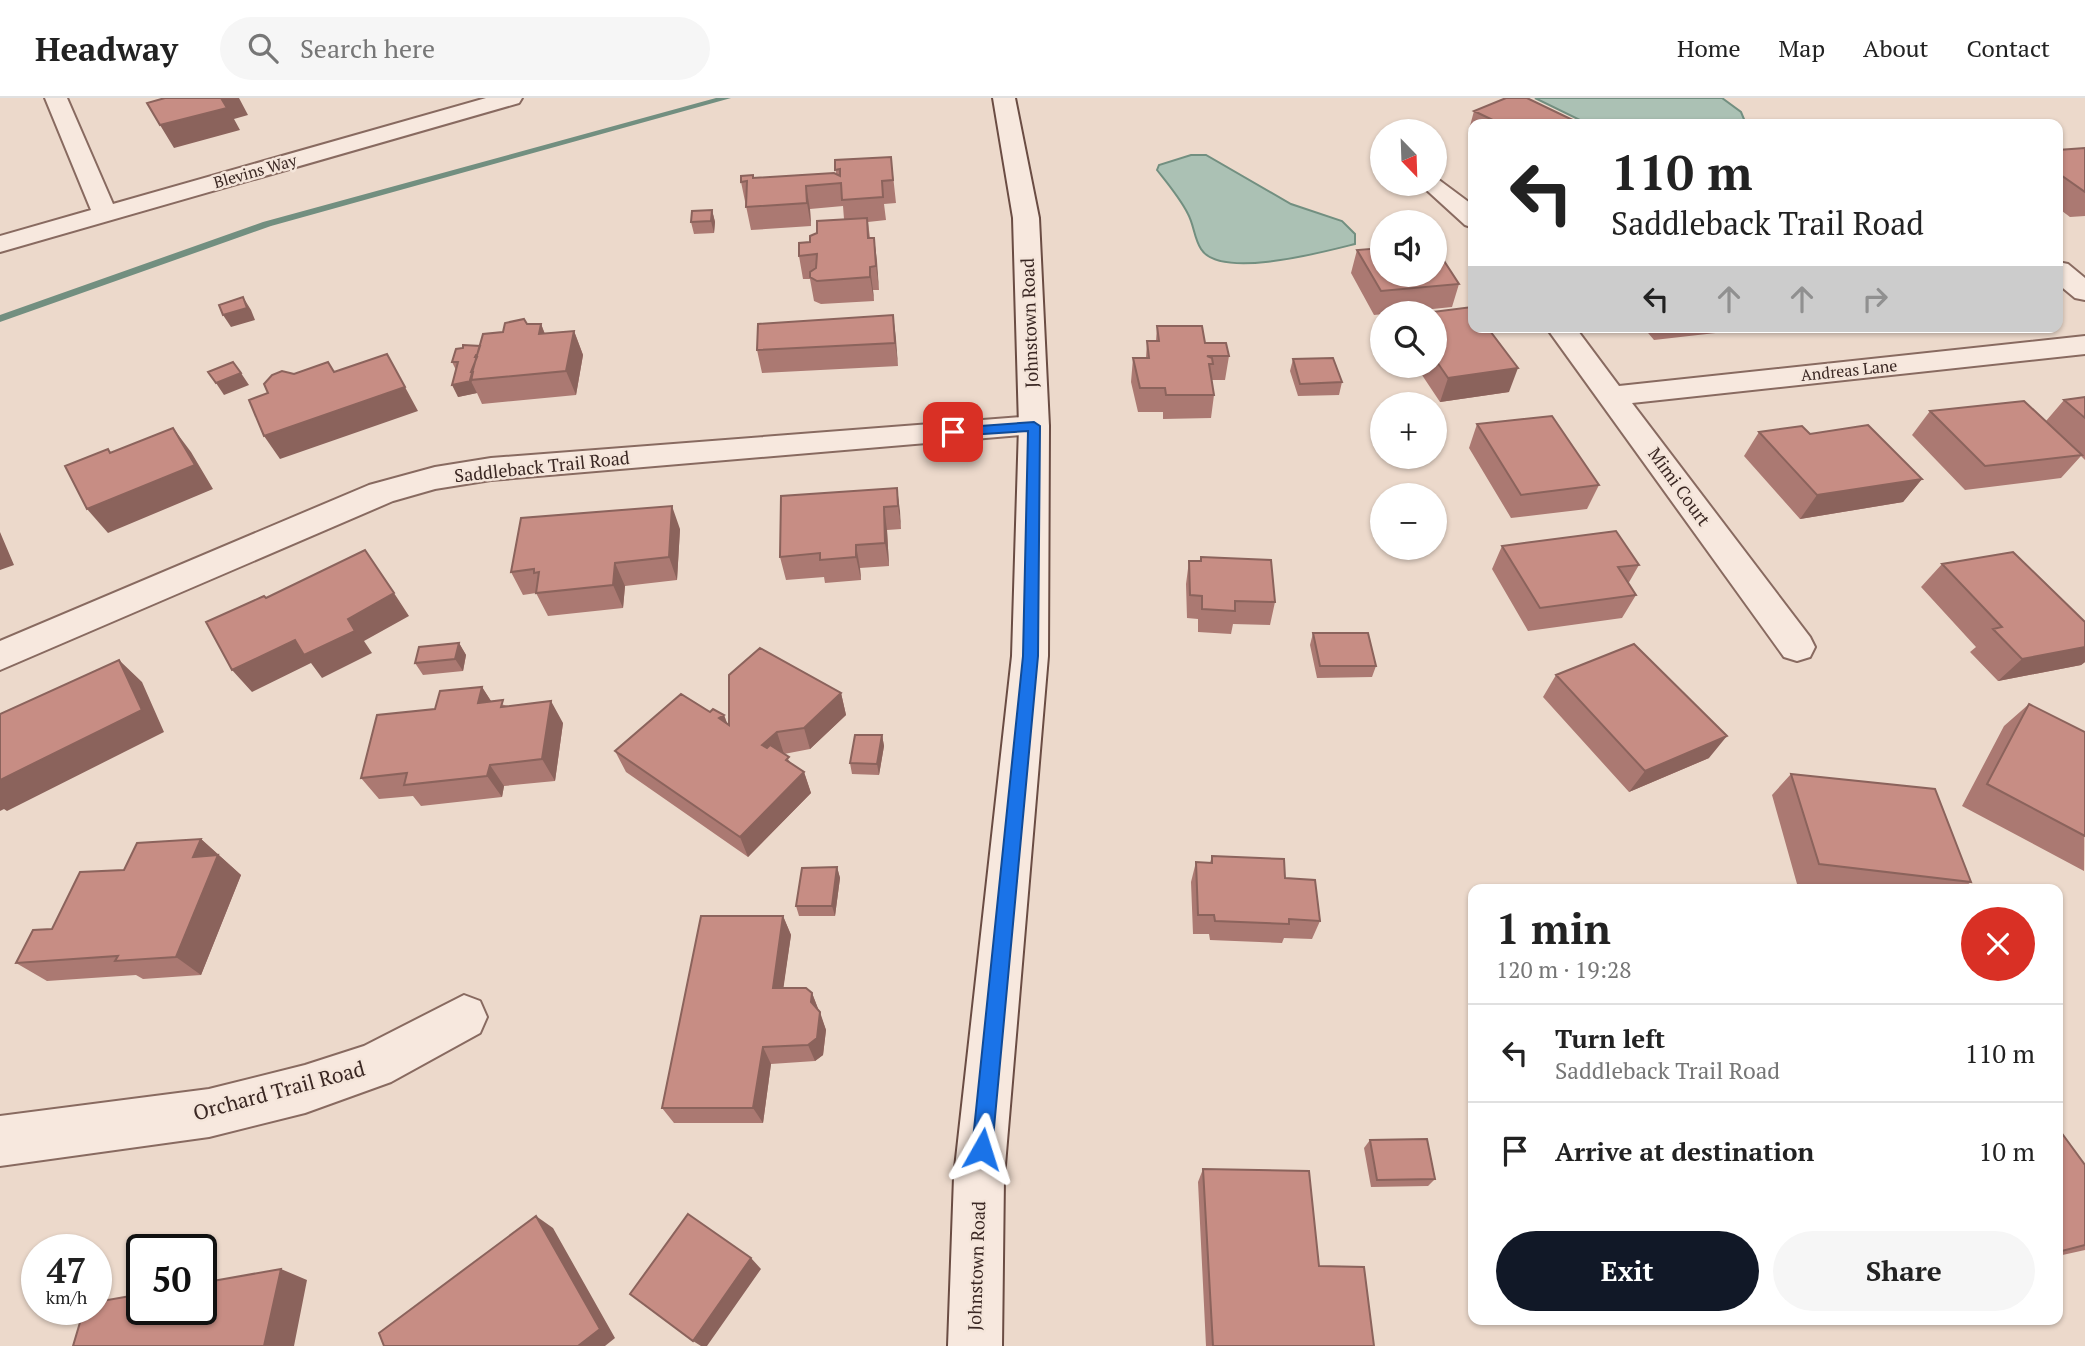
<!DOCTYPE html>
<html lang="en">
<head>
<meta charset="utf-8">
<style>
	:root { --surface:#fff; --page:#f6f6f6; --text:#222; --muted:#767676; --line:#e0e0e0; --accent:#111827 }
	body { margin:0; font-family:"PT Serif",serif; background:var(--page); color:var(--text); height:100vh; display:flex; flex-direction:column; font-size:26px; white-space:nowrap }
	* { box-sizing:border-box; margin:0 }
	p { font-size:23px; color:var(--muted) }
	.icon { flex:none; width:38px; height:38px; fill:none; stroke:currentColor; stroke-width:2; stroke-linecap:round; stroke-linejoin:round }
	.map { position:relative; flex:1; overflow:hidden }
	.sheet { position:absolute; left:1468px; top:786px; width:595px; height:441px; display:flex; flex-direction:column; background:var(--surface); border-radius:14px; box-shadow:0 2px 5px #0004 }
	.sheet>* { flex:none }
	.hud { position:absolute; left:1468px; top:21px; width:595px; height:214px; border-radius:14px; box-shadow:0 2px 5px #0004; background:#fff; color:var(--text); overflow:hidden }
	.needle { width:46px; rotate:157deg }
	.fabs { position:absolute; left:1370px; top:21px; display:grid; gap:14px }
	.fabs a { display:grid; place-items:center; width:77px; height:77px; border-radius:50%; background:var(--surface); box-shadow:0 2px 5px #0004; font-size:35px }
	.speed { position:absolute; left:21px; top:1136px; display:flex; gap:14px; font-size:35px; font-weight:700; text-align:center }
	.speed>* { display:grid; place-content:center; width:91px; height:91px; border-radius:50%; background:var(--surface); box-shadow:0 2px 5px #0004; line-height:1 }
	.speed small { font-size:18px; font-weight:400 }
	.speed .limit { border:4px solid #111; border-radius:10px; background:#fff; color:#111 }
	.pin { position:absolute; display:grid; place-items:center; width:60px; height:60px; color:#fff; margin:-30px; border-radius:14px; box-shadow:0 4px 10px #0006 }
	.me { position:absolute; width:77px; margin:-38px; rotate:6deg; stroke-linejoin:round; filter:drop-shadow(0 0 5px #0008) }
	.turn { display:flex; align-items:center; gap:24px; height:147px; padding:0 28px; font-size:32px }
	.turn .icon { width:91px; height:91px; stroke-width:2.5 }
	.turn b { display:block; font-size:49px; line-height:60px }
	.lanes { display:flex; align-items:center; height:66px; padding:0 28px; background:#0003; justify-content:center; gap:35px; direction:ltr }
	.lanes .off { opacity:.35 }
	.round { display:grid; place-items:center; flex:none; width:74px; height:74px; border-radius:37px; background:var(--page) }
	.head { display:flex; align-items:center; justify-content:space-between; height:119px; padding:0 28px }
	h1 { font-size:42px; font-weight:800; line-height:52px }
	.primary-button { display:flex; gap:14px; margin-top:auto; padding:14px 28px }
	.primary-button a { flex:1; height:80px; border-radius:42px; background:var(--accent); color:#fff; font-size:28px; font-weight:800; line-height:80px; text-align:center }
	.primary-button a+a { background:var(--page); color:var(--text) }
	ul { padding:0; list-style:none }
	li { display:flex; align-items:center; gap:21px; height:98px; padding:0 28px; border-top:2px solid var(--line) }
	li div { flex:1 }
	li b { display:block; font-size:26px }
	li em { font-style:normal }
	header { display:flex; align-items:center; gap:42px; box-sizing:border-box; height:98px; padding:0 35px; background:var(--surface); border-bottom:2px solid var(--line) }
	header strong { font-size:33px }
	nav { display:flex; gap:38px; margin-inline-start:auto; font-size:24px }
	.search { width:490px; height:63px; background:var(--page); display:flex; align-items:center; gap:18px; box-sizing:border-box; padding:0 24px; border-radius:38px; color:var(--muted); font-size:26px }
	.map>svg:first-child { display:block }
	.water { fill:#abc1b4; stroke:#728f80; stroke-width:2 }
	.lines { fill:none; stroke-linecap:round; stroke-linejoin:round }
	.stream { fill:#728f80; fill-rule:evenodd }
	.minor-casing { stroke:#886a60; stroke-width:4 }
	.secondary-casing { stroke:#6a4c43; stroke-width:4 }
	.minor { fill:#f7e8de; fill-rule:evenodd }
	.secondary { fill:#f7e8de; fill-rule:evenodd }
	.wall { fill:#ab7972 }
	.shaded-wall { fill:#8b635c }
	.building { fill:#c78d84; stroke:#8b635c; stroke-width:2 }
	.route { fill:#1a73e8; stroke:#114b97; stroke-width:2 }
	.labels { text-anchor:middle; stroke-width:5; stroke-linejoin:round; paint-order:stroke }
	.far-street-label { font-size:16px; fill:#3a2723; stroke:#f4e5da }
	.street-label { font-size:18px; fill:#3a2723; stroke:#f4e5da }
	.near-street-label { font-size:21px; fill:#3a2723; stroke:#f4e5da }
</style>
</head>
<body>
<header>
<strong>Headway</strong>
<div class="search"><svg class="icon" aria-label="search" viewBox="0 0 24 24"><circle cx="10" cy="10" r="6"/><path d="M15 15l6 6"/></svg>Search here</div>
<nav><a>Home</a><a>Map</a><a>About</a><a>Contact</a></nav>
</header>
<div class="map">
<svg width="2085" height="1248" viewBox="0 0 2085 1248">
	<rect width="100%" height="100%" fill="#ecd9cb"/>
	<!-- water -->
	<path class="water" d="M1535,0h187l19,14 5,12h-158z
		M1191,57h15l85,49 51,17 13,13v10c-32,8 -135,36 -154,5 -7,-11 -7,-24 -13,-35 -8,-16 -20,-30 -31,-44l2,-5z"/>
	<g class="lines">
		<!-- stream -->
		<path class="stream" d="M716,0h15l-460,128 -271,96v-7l263,-93z"/>
		<!-- minor casing -->
		<g class="minor-casing">
			<path id="minor" d="M45,0h22l46,106 373,-106h36l-3,5 -519,149v-16l91,-26z
				M1435,79l39,29v22l-9,-3 -45,-41h15z
				M2058,164l10,2 17,14v22l-10,-2 -17,-14z
				M1546,229h29l44,59 466,-50v18l-453,49 178,234 5,10 -5,10 -13,4 -13,-4z
				M1034,318l11,3 4,7 -4,7 -554,47 -56,9 -42,12 -393,169v-29l369,-156 66,-18 56,-9z
				M464,897l16,6 7,16 -7,16 -89,49 -86,31 -96,24 -209,29v-50l209,-27 96,-24 59,-19z"/>
		</g>
		<!-- secondary casing -->
		<g class="secondary-casing">
			<path id="secondary" d="M993,0h22l24,120 10,208 -1,230 -44,521 -2,169h-54l6,-169 58,-521 7,-230 -6,-208z"/>
		</g>
		<!-- minor -->
		<use href="#minor" class="minor"/>
		<!-- secondary -->
		<use href="#secondary" class="secondary"/>
	</g>
	<!-- wall -->
	<path class="wall" d="M1474,13l107,13h-107v12l-6,-3z
		M2085,50v68l-15,1 -12,-9v-58z
		M891,59l5,46 -12,1 2,16 -18,2 2,16h4l5,52h-6l1,11 -53,3 -7,-3 -4,-22h-7l-4,-23 11,-14 34,-23 -1,-13 -33,3 1,17 -60,4 -10,-48 12,-4 83,-4 -1,-14z
		M712,112l3,12 -1,11 -20,1 -3,-12z
		M1357,152l102,34 -7,23 -78,8 -23,-42z
		M1435,215l74,79 -69,10 -24,-36h19z
		M893,217l5,51 -136,7 -5,-23z
		M527,226h14l4,10 29,-3 9,24 -7,40 -94,9 -5,-11 -19,4 -2,-27 -4,-8 11,-14 17,-2 23,-14z
		M1157,228l48,17 24,13 -4,24h-13l2,15 -3,23 -48,1v-7h-25l-7,-30 2,-24h13l1,-17h9z
		M1643,229h101l-2,3 -88,10z
		M1293,261l49,23 -3,13 -41,1 -8,-25z
		M2085,299v63l-4,-4 -20,22 -96,12 -53,-55 18,-24 116,10 18,-21z
		M1477,326l122,61 -12,24 -76,9 -42,-70z
		M1759,334l163,47 -19,23 -103,17 -56,-63z
		M897,390l4,41 -14,1 2,36 -29,2 1,12 -36,3 -1,-6 -38,3 -6,-23z
		M680,431l-3,51 -52,6 -2,22 -75,8 -12,-23 -13,2 -12,-23z
		M1502,448l137,19 -11,19 8,11 -14,23 -94,13 -36,-62z
		M1189,463l86,41 -5,23 -37,-1 -2,10 -33,-2v-13l-11,-1 -1,-34z
		M1942,466l143,58v40l-4,3 -83,16 -28,-29 6,-5 -55,-60z
		M1313,535l63,33 -4,11 -55,1 -7,-33z
		M459,545l7,12 -3,16 -40,4 -8,-12z
		M1556,577l153,83 -80,34 -86,-95z
		M482,589l9,14 72,22 -8,58 -51,5 -2,11 -81,9 -8,-10 -34,3 -18,-21 74,-69z
		M841,595l5,22 -36,34 -26,5 7,9 13,9 7,21 -63,64 -122,-85 -11,-21 95,-39 14,3 3,8 2,2z
		M2029,606l56,28 -1,139 -122,-65 42,-80z
		M882,637l2,11 -5,29 -27,-1 -2,-11z
		M1791,676l180,108 -9,7h-123l-42,-5 -25,-89z
		M201,741l40,36 -40,100 -58,4 -7,-4 -89,6 -31,-18 36,-34 72,-59z
		M1212,758l73,22 35,43 -8,18 -28,-1 -2,5 -72,-3 -1,-6h-16l-2,-52 5,-20 14,1z
		M837,769l3,11 -5,38h-36l-3,-10z
		M783,818l8,19 -8,53 29,5 14,37 -3,25 -8,6 -44,3 -8,59h-89l-12,-15z
		M2058,1030l27,37v85l-27,6z
		M1370,1042l65,39 -7,7 -57,1 -7,-39z
		M1203,1071l116,97 55,80h-168l-8,-164z"/>
	<!-- shaded-wall -->
	<path class="shaded-wall" d="M221,0h18l9,17 -14,4 6,11 -66,18 -14,-23z
		M806,88l4,23 1,17 -4,-23z
		M712,112l3,12 -1,11 -3,-12z
		M874,140l3,23 2,29 -3,-24z
		M870,169l3,23 1,11 -4,-24z
		M243,199l8,13 4,10 -24,7 -8,-12z
		M893,217l3,24 2,27 -3,-23z
		M541,226l9,24 -11,-14z
		M574,233l9,24 -7,40 -10,-24z
		M1518,270l-9,24 -69,10 8,-24z
		M241,275l8,12 -25,10 -8,-12z
		M471,283l6,12 -19,4 -6,-12z
		M405,289l13,24 -138,48 -16,-23z
		M173,330l18,24 22,37 -105,44 -21,-24z
		M1922,381l-19,23 -103,17 17,-24z
		M897,390l3,23 1,18 -3,-23z
		M672,408l8,23 -3,51 -8,-23z
		M884,409l3,23 2,36 -4,-23z
		M0,434l14,33 -14,5z
		M856,447l4,23 1,12 -5,-23z
		M615,465l10,23 -2,22 -10,-23z
		M394,495l15,23 -45,25 8,12 -50,25 -11,-15 -59,29 -20,-22z
		M459,545l7,12 -3,16 -8,-12z
		M2085,549v15l-4,3 -83,16 24,-22z
		M119,562l23,22 22,50 -157,79 -3,-2 -4,2v-31z
		M482,589l14,22 -18,-6z
		M841,595l5,22 -36,34 -6,-21z
		M551,603l12,22 -8,58 -13,-22z
		M724,617l8,22 -13,-19z
		M777,634l7,22 -15,13 -7,-22z
		M882,637l2,11 -5,29 -2,-11z
		M1727,638l-18,22 -80,34 16,-21z
		M490,667l14,21 -2,11 -15,-21z
		M804,674l7,21 -63,64 -8,-20z
		M201,741l40,36 -40,100 -25,-18 17,-100z
		M837,769l3,11 -5,38 -3,-10z
		M783,818l8,19 -10,70 -8,-17z
		M812,895l7,18 -8,-9z
		M820,914l6,18 -3,25 -8,6 -7,-16z
		M763,949l8,17 -8,59 -10,-15z
		M536,1118l17,12 62,110 -10,8h-27z
		M751,1160l10,11 -54,77h-6l-8,-5z
		M281,1171l26,11 -13,66h-30z"/>
	<!-- building -->
	<path class="building" d="M165,0h56l6,10 -67,17 -13,-22z
		M1506,0h21l54,26h-80l-27,-13z
		M2085,50v44l-27,-19v-23z
		M891,59l2,23 -11,1 1,16 -41,3 -1,-17 -35,3 1,17 -61,4 1,-26 -6,1v-6l12,-1v3l81,-5 6,3v-7l-5,1v-10z
		M712,112l-1,11 -20,1 1,-11z
		M867,120l1,20h6l2,28 -6,1v10l-53,4 -7,-4v-5l6,-4 1,-14 -18,2v-13l11,-1v-6l7,-3v-12z
		M1435,149l24,37 -78,7 -24,-41 25,-2v27h53z
		M243,199l4,11 -24,7 -4,-10z
		M1472,209l2,2v18h13l31,41 -70,10 -13,-19v-46h-10z
		M893,217l2,28 -138,7 1,-26z
		M524,221l3,5h14l-2,10 35,-3 -8,40 -96,9 13,-46 20,-2 2,-9z
		M1157,228h45l3,17h21l3,13h-22l5,2 1,6h-4l5,31h-48l-1,-7h-25l-7,-30h16l-2,-17h12z
		M463,247l17,1 -3,9h-1l-1,2h2l-6,15h2l-2,9 -19,4 6,-23h-6l4,-13 7,-1z
		M387,256l18,33 -141,49 -15,-36 19,-7 -4,-9 8,-9 10,-4 12,3 34,-12 6,10z
		M1333,260l9,24 -42,2 -7,-25z
		M233,264l8,11 -25,10 -8,-11z
		M2085,299v21l-21,-18z
		M2024,303l58,54 -97,11 -55,-55z
		M1552,318l47,69 -78,10 -44,-71z
		M1868,327l54,54 -105,16 -58,-63 43,-6 8,8z
		M173,330l22,37 -108,44 -22,-43 43,-17 2,4z
		M897,390l1,18 -14,1 1,36 -29,2v12l-36,3v-7l-40,4 1,-61z
		M672,408l-3,51 -54,6 -2,22 -77,8 3,-21 -5,1v-4l-23,3 10,-54z
		M1616,433l23,34 -21,2 18,28 -96,13 -38,-62z
		M365,452l29,43 -46,26 7,12 -51,24 -9,-15 -63,30 -26,-48 58,-26 2,2z
		M2013,454l72,70v25l-63,12 -29,-30 9,-2 -60,-63z
		M1201,459l70,3 4,42 -40,-1v10l-33,-2v-13l-12,-1 -1,-34h12z
		M1313,535h55l8,33h-56z
		M459,545l-4,16 -40,4 4,-16z
		M1634,546l93,92 -82,35 -89,-96z
		M760,550l81,45 -37,35 -27,4 -15,13 5,3 3,-3 19,12 -3,3 18,12 -64,65 -125,-86 66,-57 29,18 3,-3 11,6 -5,3 10,7v-50z
		M119,562l23,50 -142,70v-66z
		M482,589l-4,16 25,-3 -2,7 50,-6 -9,58 -52,6 -3,11 -83,9 3,-12 -46,5 16,-63 58,-6 5,-18z
		M2029,606l56,28v104l-98,-52z
		M855,637h27l-5,29 -27,-1z
		M1791,676l144,15 36,93 -152,-18z
		M201,741l-8,18 25,-2 -42,102 -61,4 3,-5 -102,7 17,-33 19,-1 28,-57 44,-2 13,-27z
		M1212,758l72,3 1,19 30,2 5,41 -31,-2v5l-74,-3 -1,-6h-16l-2,-53 16,1z
		M837,769l-5,39h-36l6,-38z
		M701,818h82l-10,72h33l6,5 -1,9 9,10 -3,26 -9,7 -45,2 -10,61h-91z
		M2058,1030l27,37v80l-27,7z
		M1427,1041l8,40 -58,1 -7,-40z
		M1203,1071l106,2 10,95 45,1 10,79h-161z
		M688,1116l63,44 -58,83 -63,-47z
		M536,1118l64,113 -22,17h-194l-5,-13z
		M281,1171l-17,77h-191l11,-37h12v-7l46,-8v15h59v-26z"/>
	<!-- route -->
	<path class="route" d="M1034,324l6,4 -2,230 -46,493 -3,7 -7,3 -7,-3 -3,-7 51,-493 5,-225 -75,5 -7,-4 7,-4z"/>
	<g class="labels">
		<!-- far-street labels -->
		<g class="far-street-label">
			<text transform="translate(255 73) rotate(-16)" y="6">Blevins Way</text>
			<text transform="translate(1849 272) rotate(-6)" y="6">Andreas Lane</text>
		</g>
		<!-- street labels -->
		<g class="street-label">
			<text transform="translate(1030 225) rotate(-92)" y="6">Johnstown Road</text>
			<text transform="translate(542 369) rotate(-6)" y="6">Saddleback Trail Road</text>
			<text transform="translate(1679 389) rotate(54)" y="6">Mimi Court</text>
			<text transform="translate(977 1168) rotate(-88)" y="6">Johnstown Road</text>
		</g>
		<!-- near-street labels -->
		<g class="near-street-label">
			<text transform="translate(279 993) rotate(-15)" y="7">Orchard Trail Road</text>
		</g>
	</g>
</svg>
<div class="fabs">
<a><svg class="needle" viewBox="-14 -14 28 28"><path d="M0-13l5 13h-10z" fill="#e53935"/><path d="M0 13l5-13h-10z" fill="#767676"/></svg></a>
<a><svg class="icon" aria-label="sound" viewBox="0 0 24 24"><path d="M4 9h4l5-4v14l-5-4H4zM17 9q2 3 0 6"/></svg></a>
<a><svg class="icon" aria-label="search" viewBox="0 0 24 24"><circle cx="10" cy="10" r="6"/><path d="M15 15l6 6"/></svg></a>
<a>+</a>
<a>−</a>
</div>
<div class="speed"><div>47<small>km/h</small></div><div class="limit">50</div></div>
<div class="pin" style="left:953px;top:334px;background:#d93025"><svg class="icon" aria-label="arrive" viewBox="0 0 24 24"><path d="M6 21V4h12l-3 4 3 4H6"/></svg></div>
<svg class="me" style="left:982px;top:1051px" viewBox="-20 -20 40 40"><path d="M0-17L14 15 0 8-14 15z" fill="#1a73e8" stroke="#fff" stroke-width="4"/></svg>
<div class="hud">
<div class="turn"><svg class="icon" aria-label="left" viewBox="0 0 24 24"><path d="M17 20v-9H6M10 6l-5 5 5 5"/></svg><div><b>110 m</b>Saddleback Trail Road</div></div>
<div class="lanes"><svg class="icon" aria-label="left" viewBox="0 0 24 24"><path d="M17 20v-9H6M10 6l-5 5 5 5"/></svg><svg class="icon off" aria-label="ahead" viewBox="0 0 24 24"><path d="M12 20V5M6 11l6-6 6 6"/></svg><svg class="icon off" aria-label="ahead" viewBox="0 0 24 24"><path d="M12 20V5M6 11l6-6 6 6"/></svg><svg class="icon off" aria-label="right" viewBox="0 0 24 24"><path d="M7 20v-9h11M14 6l5 5-5 5"/></svg></div>
</div>
<section class="sheet">
<div class="head"><div><h1>1 min</h1><p>120 m · 19:28</p></div><a class="round" style="background:#d93025;color:#fff"><svg class="icon" aria-label="close" viewBox="0 0 24 24"><path d="M6 6l12 12M18 6L6 18"/></svg></a></div>
<ul>
<li><svg class="icon" aria-label="left" viewBox="0 0 24 24"><path d="M17 20v-9H6M10 6l-5 5 5 5"/></svg><div><b>Turn left</b><p>Saddleback Trail Road</p></div><em>110 m</em></li>
<li><svg class="icon" aria-label="arrive" viewBox="0 0 24 24"><path d="M6 21V4h12l-3 4 3 4H6"/></svg><div><b>Arrive at destination</b></div><em>10 m</em></li>
</ul>
<div class="primary-button"><a>Exit</a><a>Share</a></div>
</section>
</div>
</body>
</html>
